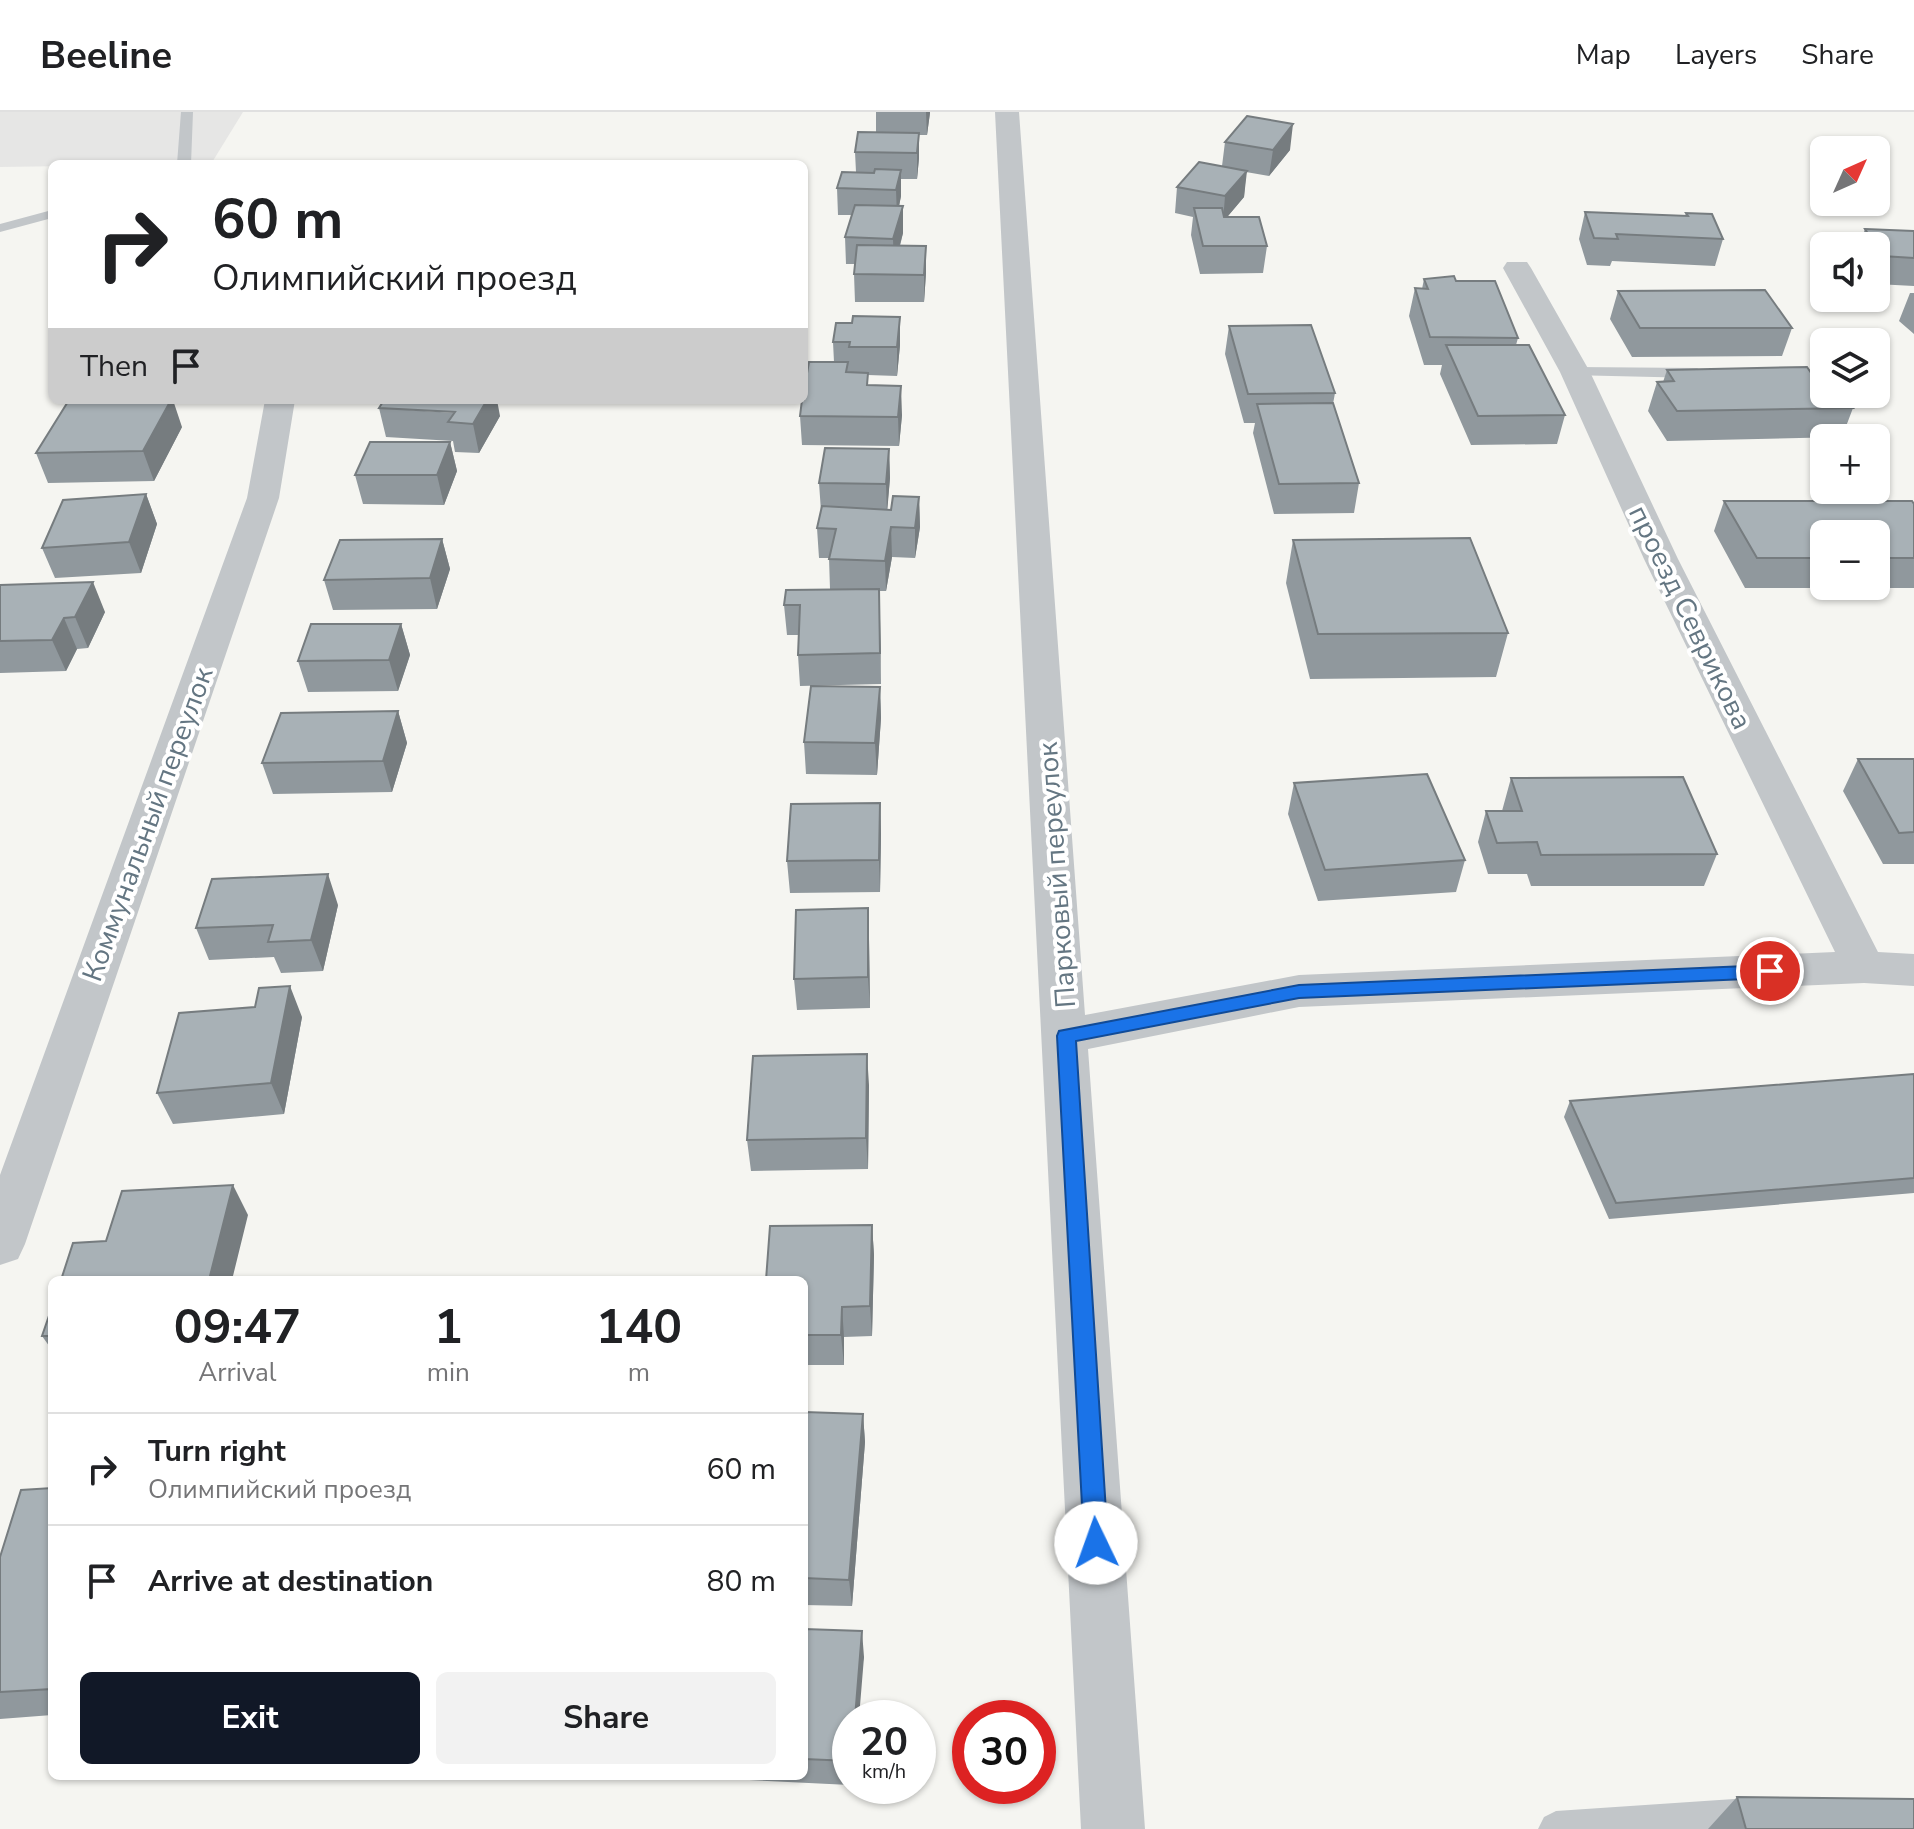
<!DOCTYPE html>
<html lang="en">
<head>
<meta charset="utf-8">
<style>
	:root { --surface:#fff; --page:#f2f2f2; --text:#202124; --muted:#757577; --line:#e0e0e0; --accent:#111827 }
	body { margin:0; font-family:"Nunito Sans",sans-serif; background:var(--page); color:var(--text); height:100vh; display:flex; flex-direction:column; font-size:30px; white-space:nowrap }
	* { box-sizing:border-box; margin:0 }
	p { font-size:26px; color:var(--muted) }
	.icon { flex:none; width:44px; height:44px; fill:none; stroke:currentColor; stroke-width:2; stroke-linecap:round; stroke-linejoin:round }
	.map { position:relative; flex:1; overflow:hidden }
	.drawer { position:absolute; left:48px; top:1164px; width:760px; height:504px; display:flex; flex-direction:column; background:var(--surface); border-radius:12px; box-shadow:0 2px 6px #0004 }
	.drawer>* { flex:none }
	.guide { position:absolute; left:48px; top:48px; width:760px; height:244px; border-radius:12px; box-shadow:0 2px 6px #0004; background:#fff; color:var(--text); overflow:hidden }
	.needle { width:52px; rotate:45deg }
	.fabs { position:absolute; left:1810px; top:24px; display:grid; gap:16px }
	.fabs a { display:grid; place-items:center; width:80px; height:80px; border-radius:12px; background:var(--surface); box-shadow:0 2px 6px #0004; font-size:40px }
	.speed { position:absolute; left:832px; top:1588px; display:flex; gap:16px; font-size:40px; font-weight:700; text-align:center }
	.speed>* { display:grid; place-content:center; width:104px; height:104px; border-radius:50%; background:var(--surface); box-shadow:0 2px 6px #0004; line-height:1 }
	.speed small { font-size:20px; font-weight:400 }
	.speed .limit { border:12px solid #d22; background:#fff; color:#111 }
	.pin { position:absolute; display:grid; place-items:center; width:68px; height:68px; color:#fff; margin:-34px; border:4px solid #fff; border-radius:50%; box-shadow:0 2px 8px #0007 }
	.me { position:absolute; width:88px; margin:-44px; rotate:357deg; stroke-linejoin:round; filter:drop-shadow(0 0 6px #0008) }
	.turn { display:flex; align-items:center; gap:28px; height:168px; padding:0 32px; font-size:36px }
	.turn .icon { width:104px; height:104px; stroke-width:2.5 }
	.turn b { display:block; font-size:56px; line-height:68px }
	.then { display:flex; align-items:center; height:76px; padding:0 32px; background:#0003; gap:16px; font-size:30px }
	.eta { display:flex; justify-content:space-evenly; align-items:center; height:136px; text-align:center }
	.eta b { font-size:48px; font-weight:700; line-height:56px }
	.cta { display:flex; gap:16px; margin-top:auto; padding:16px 32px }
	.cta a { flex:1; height:92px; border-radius:12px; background:var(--accent); color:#fff; font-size:32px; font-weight:700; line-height:92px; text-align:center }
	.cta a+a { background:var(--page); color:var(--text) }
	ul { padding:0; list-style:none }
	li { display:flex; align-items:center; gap:24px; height:112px; padding:0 32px; border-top:2px solid var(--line) }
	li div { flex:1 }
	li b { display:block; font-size:30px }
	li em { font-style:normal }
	header { display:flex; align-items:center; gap:48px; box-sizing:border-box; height:112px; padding:0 40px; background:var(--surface); border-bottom:2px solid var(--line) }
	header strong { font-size:38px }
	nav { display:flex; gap:44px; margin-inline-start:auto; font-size:28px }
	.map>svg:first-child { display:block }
	.built { fill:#e6e6e5 }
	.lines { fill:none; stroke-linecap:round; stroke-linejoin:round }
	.service { fill:#c2c6c9; fill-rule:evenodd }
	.minor { fill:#c2c6c9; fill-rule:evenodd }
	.wall { fill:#90989d; fill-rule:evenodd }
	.shaded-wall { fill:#767c7f }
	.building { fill:#a8b1b6; stroke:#767c7f; stroke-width:2 }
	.route { fill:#1a73e8; stroke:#114b97; stroke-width:2 }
	.labels { text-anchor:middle; stroke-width:8; stroke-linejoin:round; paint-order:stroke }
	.street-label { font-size:28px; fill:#647682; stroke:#fff }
</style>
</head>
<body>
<header>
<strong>Beeline</strong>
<nav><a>Map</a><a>Layers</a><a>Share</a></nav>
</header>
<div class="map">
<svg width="1914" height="1717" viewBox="0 0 1914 1717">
	<rect width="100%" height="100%" fill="#f5f5f1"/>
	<!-- built -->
	<path class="built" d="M0,0h243l-32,52 -211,3z"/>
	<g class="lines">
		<!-- service -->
		<path class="service" d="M181,0h12l-2,52h-14z
			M52,98v8l-52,14v-8z
			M1575,255l122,1 8,5 -8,5 -128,-3 -2,-3z
			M1749,1686l12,6 6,12 -7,13h-222l6,-12 12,-6z"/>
		<!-- minor -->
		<path class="minor" d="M995,0h24l66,903 214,-40 536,-23 -191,-393 -84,-187 -57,-104 4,-6h20l4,6 59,104 88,187 200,393 36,2v32l-50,-3 -565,24 -211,42 57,780h-64z
			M265,288h30l-16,98 -254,746 -7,15 -18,6v-90l247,-677z"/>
	</g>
	<!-- wall -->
	<path class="wall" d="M876,0h54l-3,23h-8v23l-2,21h-16v17l-2,10h4v27l-3,13 26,27 -2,29h-69l-1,-28 1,-10h-9l-1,-27 7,-22h-14l-1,-27 19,-16 -1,-20 21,-20z
		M1225,30l65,8 -21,26 -23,-4 -2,25 -17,20 40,29 -4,27 -63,1 -9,-39 2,-18 -18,-4 2,-26 45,-21z
		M1585,100l100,4 1,-3 37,26 -8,27 -103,-5 -2,5 -23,-1 -8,-26z
		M1865,117l49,2v55l-38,-2v-38h-17z
		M1424,167l32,2 62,57 -2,7 49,70 -8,29 -86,1 -31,-71 2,-9h-18l-15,-49 6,-28 7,1z
		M1618,179l174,37 -10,28 -150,1 -22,-38z
		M1910,181h4v41l-15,-13z
		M900,205v28l-3,31 -29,-1v10l34,30 -3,31 -97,-1 -2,-29 34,-54 -1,-20 19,-19z
		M1229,214l106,67 -2,11 26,79 -5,30 -80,1 -21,-81 2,-10h-11l-19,-69z
		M1667,258l149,10 37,28 -11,29 -175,4 -19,-30 9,-29h6z
		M379,296l121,8 -21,37 -24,-1 -2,-11 -67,-4z
		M182,315l-28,54 -106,2 -12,-30z
		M450,330l7,29 -13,34 -81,-1 -8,-29z
		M889,337l1,29 -3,31 4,1 28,-13 1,30 -5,31 -23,-1 -6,34h-7l2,93 -81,2 -2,-31 1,-20h-12l-3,-30 46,-16 -1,-31h-10l-2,-30 4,-17 -2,-28z
		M146,382l11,30 -16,49 -86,5 -13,-30z
		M1724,389l190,3v84h-169l-31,-57zM1824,422h52v52h-52z
		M442,427l8,30 -13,40 -104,1 -9,-30z
		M1293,428l215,93 -12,44 -186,2 -24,-96z
		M0,473l105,27 -17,36 -11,1 -11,22 -66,2z
		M401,512l9,31 -12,36 -90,1 -10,-31z
		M880,575l1,31 -4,57 -71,-1 -2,-32z
		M398,599l9,32 -15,49 -119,2 -11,-31z
		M1858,647h56v105h-31l-40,-73z
		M1511,666l206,76 -13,32h-173l-4,-12h-39l-10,-32 8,-31h16z
		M1294,671l171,77 -9,32 -138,9 -30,-87z
		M880,691l1,31 -1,58 -90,1 -3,-32z
		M338,793l-15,66 -42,2 -7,-16 -65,3 -13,-32z
		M869,827l1,69 -73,2 -3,-31z
		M302,905l-18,97 -111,10 -16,-31z
		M1914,962v119l-305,26 -45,-102 6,-16z
		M869,973l-1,84 -117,2 -4,-31z
		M872,1113l2,30 -2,81 -28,1v28h-40v-85z
		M52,1195v43l-10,-14z
		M804,1300l59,2 2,28 -13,164 -48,-1z
		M52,1376v227l-52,4v-162z
		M804,1517l60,28 -14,61v67l-101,-5 -1,-4h56z
		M1737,1685l177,32h-206z"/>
	<!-- shaded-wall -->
	<path class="shaded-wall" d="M926,0h4v1l-3,22z
		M1293,12l-3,26 -21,26 4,-26z
		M919,21v25l-2,21v-26z
		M901,58v26l-4,20 -1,-26z
		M1247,59l-3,26 -21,25 2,-26z
		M903,94v27l-9,33 -1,-27z
		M926,134v27l-2,29v-27z
		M900,205v28l-3,31v-29z
		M901,274l1,29 -3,31 -1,-29z
		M171,288h2l9,27 -28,54 -11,-30z
		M487,288h10l3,16 -21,37 -6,-29z
		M450,330l7,29 -13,34 -7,-30z
		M889,337l1,29 -3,36 -1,-30z
		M146,382l11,30 -16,49 -12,-31z
		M919,385l1,30 -5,31v-30z
		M891,415l1,30 -6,34 -1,-30z
		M442,427l8,30 -13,40 -7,-31z
		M93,470l12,30 -17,36 -13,-31z
		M879,477l1,30 1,65 -1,-31z
		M64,506l13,31 -11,22 -14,-31z
		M401,512l9,31 -12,36 -9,-31z
		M880,575l1,31 -4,57 -2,-32z
		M398,599l9,32 -15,49 -9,-31z
		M880,691l1,31 -1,58 -1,-32z
		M328,762l10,31 -15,66 -12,-31z
		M868,796l1,31 1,69 -2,-31z
		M290,874l12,31 -18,97 -13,-31z
		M867,942l2,31 -1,84 -2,-31z
		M233,1073l15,30 -16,65h-23z
		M872,1113l2,30 -2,81 -2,-30z
		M842,1195l2,30v28l-3,-30z
		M863,1302l2,28 -13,164 -3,-26z
		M862,1519l2,26 -5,61h-4z"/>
	<!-- building -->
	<path class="building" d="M1247,4l46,8 -20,26 -48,-8z
		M858,20l61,1 -2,20 -62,-1z
		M1199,50l48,9 -22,25 -48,-9z
		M875,57l26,1 -5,20 -59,-2 5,-16 32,1z
		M855,93l48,1 -10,33 -48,-2z
		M1194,96h28l2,9h35l8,29h-64z
		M1585,100l103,4 -2,-3 26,1 11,25 -107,-5 2,5 -24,-1z
		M1865,117l49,2v27l-32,-2z
		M857,133l69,1 -2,29 -70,-1z
		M1454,164l2,5h39l23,57 -88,-1 -15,-49 13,1 -4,-10z
		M1765,178l27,38h-152l-22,-37z
		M853,204l47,1 -3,30h-48l1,-5h-17l3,-19h16z
		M1311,213l24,68 -87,1 -19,-68z
		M1446,233h83l36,70 -87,1z
		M809,250h39l-2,10 22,1 -1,12 34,1 -3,31 -98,-1 2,-16h2v-10z
		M1807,255l9,13h8v14h18l11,14 -176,3 -20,-29 17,-1 -7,-11z
		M69,288h102l-28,51 -107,2z
		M384,288h103l-14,24 -25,-2 7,-10 -76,-4z
		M1333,291l26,80 -80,1 -22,-80z
		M370,330h80l-13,33h-82z
		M825,336l64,1 -3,35 -67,-1z
		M146,382l-17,48 -87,6 21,-48z
		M893,384l26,1 -4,31 -24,-1 -6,34 -56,-2 7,-30 -19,-1 5,-22 69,4z
		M1724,389h188l2,3v54h-38v-24h-52v24h-67z
		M1470,426l38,95 -190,1 -25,-94z
		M442,427l-12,39 -106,2 16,-40z
		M93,470l-18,35 -11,1 -12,22 -52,1v-56z
		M879,477l1,64 -82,2 2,-50h-16l2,-15z
		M311,512h90l-12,36 -91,1z
		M811,574l69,1 -5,56 -71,-1z
		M398,599l-15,50 -121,2 19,-50z
		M1858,647h56v73l-15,1z
		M1427,662l38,86 -140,10 -31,-87z
		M1683,665l34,77 -176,1 -4,-13 -40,1 -11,-32h36l-11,-33z
		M880,691l-1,57 -92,1 4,-57z
		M328,762l-17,66 -43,2 5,-17 -77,3 16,-49z
		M868,796v69l-74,2 2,-69z
		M290,874l-19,97 -114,10 22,-80 76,-6 4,-19z
		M867,942l-1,84 -119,2 6,-84z
		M1914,962v104l-298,25 -46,-102z
		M233,1073l-24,95h-148l12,-37 33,-2 16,-50z
		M872,1113l-2,81 -28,1 -1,28h-37v-55h-38l4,-54z
		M52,1195v29h-10z
		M804,1300l59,2 -14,166 -45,-2z
		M52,1376v201l-52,3v-135l21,-67z
		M804,1517l58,2 -7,87h-5v43l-46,-2z
		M1737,1685l177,2v30h-168z"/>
	<!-- route -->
	<path class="route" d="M1770,853l9,6 -9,7 -471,20 -223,43 32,502 -3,8 -9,4 -8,-4 -4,-8 -27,-507 2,-5 240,-46z"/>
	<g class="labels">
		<!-- street labels -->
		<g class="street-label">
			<text transform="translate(1691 505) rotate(64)" y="10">проезд Севрикова</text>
			<text transform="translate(147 712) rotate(-70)" y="10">Коммунальный переулок</text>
			<text transform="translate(1056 763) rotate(-94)" y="10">Парковый переулок</text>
		</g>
	</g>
</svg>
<div class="fabs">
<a><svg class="needle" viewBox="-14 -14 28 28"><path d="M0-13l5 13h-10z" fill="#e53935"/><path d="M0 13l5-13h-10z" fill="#757577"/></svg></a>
<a><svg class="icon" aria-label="sound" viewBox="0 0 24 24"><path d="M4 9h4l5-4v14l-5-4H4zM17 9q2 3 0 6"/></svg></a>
<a><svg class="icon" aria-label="layers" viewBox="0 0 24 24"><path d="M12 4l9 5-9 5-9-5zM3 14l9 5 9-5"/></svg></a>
<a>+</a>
<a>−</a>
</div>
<div class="speed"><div>20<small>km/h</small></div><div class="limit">30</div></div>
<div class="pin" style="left:1770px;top:859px;background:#d93025"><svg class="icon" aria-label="arrive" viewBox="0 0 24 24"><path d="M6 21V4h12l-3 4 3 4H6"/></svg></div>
<svg class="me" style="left:1096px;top:1431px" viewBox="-20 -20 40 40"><circle r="19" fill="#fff"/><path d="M0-13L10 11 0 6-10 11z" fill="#1a73e8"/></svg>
<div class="guide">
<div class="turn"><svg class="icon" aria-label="right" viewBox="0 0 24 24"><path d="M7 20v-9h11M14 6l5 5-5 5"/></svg><div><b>60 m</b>Олимпийский проезд</div></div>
<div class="then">Then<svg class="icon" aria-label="arrive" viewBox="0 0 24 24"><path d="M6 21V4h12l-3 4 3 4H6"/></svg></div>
</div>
<section class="drawer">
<div class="eta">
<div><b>09:47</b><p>Arrival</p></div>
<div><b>1</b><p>min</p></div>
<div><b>140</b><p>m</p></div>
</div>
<ul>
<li><svg class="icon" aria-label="right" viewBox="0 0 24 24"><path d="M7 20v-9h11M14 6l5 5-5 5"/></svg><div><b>Turn right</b><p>Олимпийский проезд</p></div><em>60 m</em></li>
<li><svg class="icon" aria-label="arrive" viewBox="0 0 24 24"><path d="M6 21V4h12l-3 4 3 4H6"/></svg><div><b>Arrive at destination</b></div><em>80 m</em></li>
</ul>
<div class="cta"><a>Exit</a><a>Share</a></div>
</section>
</div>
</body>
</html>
